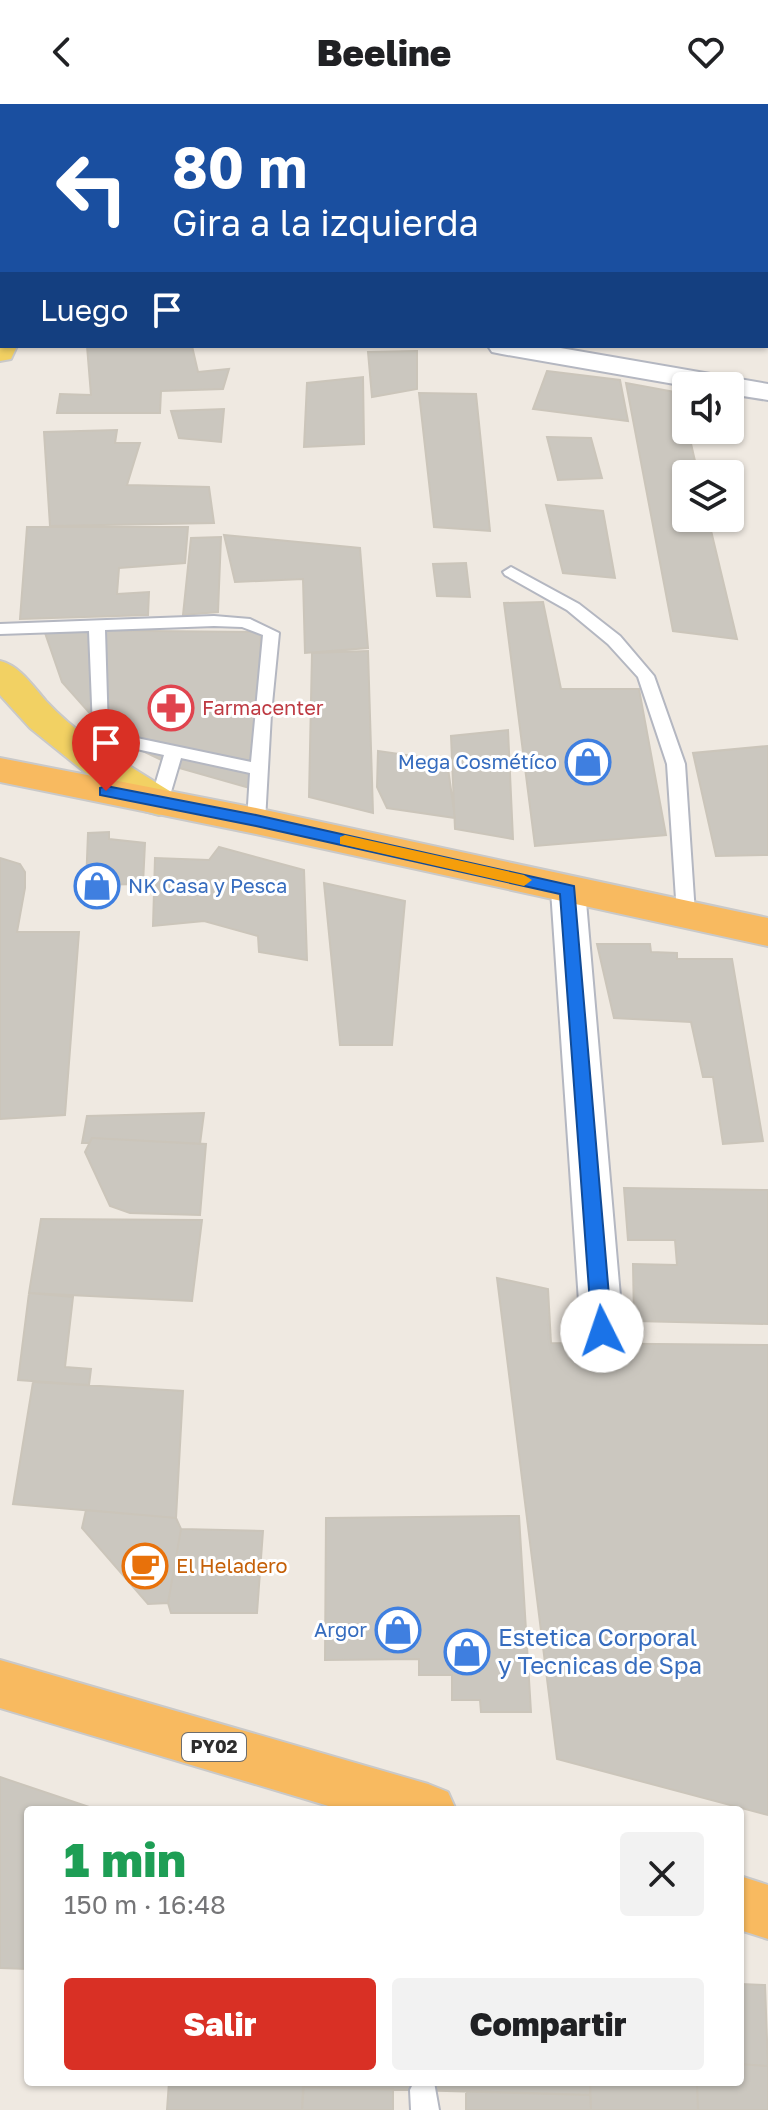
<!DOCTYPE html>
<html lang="es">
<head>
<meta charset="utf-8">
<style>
	:root { --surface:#fff; --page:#f2f2f2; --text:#202124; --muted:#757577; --accent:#d93025 }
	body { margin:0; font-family:"Golos Text",sans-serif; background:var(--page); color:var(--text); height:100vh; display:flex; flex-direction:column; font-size:30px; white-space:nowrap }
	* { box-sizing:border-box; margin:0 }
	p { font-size:26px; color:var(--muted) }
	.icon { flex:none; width:44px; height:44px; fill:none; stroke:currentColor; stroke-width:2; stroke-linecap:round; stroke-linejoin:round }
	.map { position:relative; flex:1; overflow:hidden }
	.drawer { position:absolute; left:24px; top:1702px; width:720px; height:280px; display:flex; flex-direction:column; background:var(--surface); border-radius:8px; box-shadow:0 2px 6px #0004 }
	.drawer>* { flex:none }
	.banner { position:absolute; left:0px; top:0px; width:768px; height:244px; box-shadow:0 2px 6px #0004; background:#1a4fa0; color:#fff; overflow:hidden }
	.fabs { position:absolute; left:672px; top:268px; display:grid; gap:16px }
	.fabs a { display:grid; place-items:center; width:72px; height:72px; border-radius:8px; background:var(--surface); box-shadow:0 2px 6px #0004; font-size:40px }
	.pin { position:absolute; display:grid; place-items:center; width:68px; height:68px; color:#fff; margin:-82px -34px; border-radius:50% 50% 50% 0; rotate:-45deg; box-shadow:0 0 8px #0007 }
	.pin .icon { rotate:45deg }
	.me { position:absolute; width:88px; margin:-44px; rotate:356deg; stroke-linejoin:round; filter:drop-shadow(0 0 6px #0008) }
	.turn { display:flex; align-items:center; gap:28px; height:168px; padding:0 40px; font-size:36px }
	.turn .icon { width:104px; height:104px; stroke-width:2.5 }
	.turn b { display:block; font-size:56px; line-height:68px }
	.then { display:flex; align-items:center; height:76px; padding:0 40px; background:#0003; gap:16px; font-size:30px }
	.round { display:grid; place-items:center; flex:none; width:84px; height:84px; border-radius:8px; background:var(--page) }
	.summary { display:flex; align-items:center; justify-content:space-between; height:136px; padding:0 40px }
	h1 { font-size:48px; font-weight:800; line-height:60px; color:#1e9e55 }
	.button { display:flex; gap:16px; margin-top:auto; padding:16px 40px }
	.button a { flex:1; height:92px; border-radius:8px; background:var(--accent); color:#fff; font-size:32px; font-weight:800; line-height:92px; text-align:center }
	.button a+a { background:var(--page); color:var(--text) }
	header { display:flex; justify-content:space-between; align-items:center; height:104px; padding:0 40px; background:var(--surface); font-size:36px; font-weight:800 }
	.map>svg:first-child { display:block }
	.building { fill:#cbc7bf; stroke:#cbc5ba; stroke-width:2 }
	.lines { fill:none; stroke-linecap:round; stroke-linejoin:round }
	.service-casing { stroke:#b4b7c1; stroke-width:4 }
	.minor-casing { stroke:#b4b7c1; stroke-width:4 }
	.primary-casing { stroke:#c9c9c9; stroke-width:4 }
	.trunk-casing { stroke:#c9c9c9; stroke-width:4 }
	.service { fill:#fff; fill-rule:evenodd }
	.minor { fill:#fff; fill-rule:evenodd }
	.primary { fill:#f2d163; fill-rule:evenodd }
	.trunk { fill:#f8ba60; fill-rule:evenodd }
	.route { fill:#1a73e8; stroke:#114b97; stroke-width:2 }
	.slow { fill:#f59e0b }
	.labels { text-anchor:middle; stroke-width:6; stroke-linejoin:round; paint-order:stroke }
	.shield { fill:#fff; stroke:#6d6d6d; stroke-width:2 }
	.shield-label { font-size:18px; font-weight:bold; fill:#2e2e2e }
	.health-label { font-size:20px; fill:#be3a42; stroke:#fff; text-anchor:start }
	.shop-label { font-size:20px; fill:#366cbe; stroke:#fff; text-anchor:end }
	.food-label { font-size:20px; fill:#c56008; stroke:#fff; text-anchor:start }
	.near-shop-label { font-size:24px; fill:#366cbe; stroke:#fff; text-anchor:start }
</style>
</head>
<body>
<header><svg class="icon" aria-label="back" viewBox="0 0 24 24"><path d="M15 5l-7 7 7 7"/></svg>Beeline<svg class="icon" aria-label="heart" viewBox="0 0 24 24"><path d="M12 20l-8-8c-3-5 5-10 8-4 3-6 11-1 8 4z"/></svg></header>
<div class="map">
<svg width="768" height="2006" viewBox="0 0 768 2006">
	<rect width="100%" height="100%" fill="#efe9e1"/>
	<!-- building -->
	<path class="building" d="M87,242h105l6,26 31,-3 -6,20 -62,2 -1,22h-103l3,-19 31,1z
		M417,247v38l-45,8 -4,-45z
		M547,267l73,9 8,41 -95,-12z
		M363,273l1,67 -60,3 3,-64z
		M626,279l60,11v36h34l-31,5 9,39h-12v44h22l29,121 -64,-8z
		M419,289l57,1 14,137 -56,-4z
		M224,305l-3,33 -42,-4 -8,-27z
		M117,326l-2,13h25l-13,42 82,2 5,36 -164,3 -6,-94z
		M547,333l44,1 11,40 -44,2z
		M546,401l57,6 12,67 -52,-5z
		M27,423h161l-3,36 -66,5 -2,26 32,-2 -1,23 -128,4z
		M224,431l136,13 8,100 -63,5 -2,-74 -68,3z
		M221,433l-3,75 -35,3 8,-77z
		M466,459l4,34 -33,-1 -4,-32z
		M543,498l18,87h78l27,146 -131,11 -31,-243z
		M44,526l217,2 -8,157 -77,-22 -67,-32 -47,-53z
		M368,547l5,162 -64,-16 3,-144z
		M508,626l5,109 -58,-10 -4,-93z
		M768,642v109l-52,1 -23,-103z
		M378,647l69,10 8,57 -68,-10 -10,-21z
		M109,728v7l36,4 -2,41 -57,1 2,-52z
		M219,743l85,23 3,90 -48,-8 -1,-16 -54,-15 -51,5 2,-68 54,2z
		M0,754l20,6 5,8v16l-8,44h62l-14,183 -65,4z
		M324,779l81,18 -13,144h-52z
		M597,840h53l1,8 26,1v6h55l31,182 -40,3 -10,-67h-10l-12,-55 -77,-4z
		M204,1009l-4,31 -108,-6 -3,5h-7l5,-27z
		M92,1034l114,6 -6,71 -70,-2 -20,-7 -25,-54z
		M624,1084l144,2v134l-134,-3 -1,-57 44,1 -2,-25h-47z
		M41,1115l161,1 -10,81 -163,-8z
		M497,1174l51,11 3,54 217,2v470l-211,-56z
		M29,1189l44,4 -8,70 26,2 -2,16 -71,-5z
		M33,1278l150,9 -7,127 -163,-14z
		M86,1406l90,8 5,11 -13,74 -20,1 -66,-76z
		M519,1412l12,196h-50l-1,-12h-28v-25h-33v-16l-94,1 1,-142z
		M181,1425l82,2 -6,82h-86l-3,-10z
		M0,1673l98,33h-70v159l-28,-1z
		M740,1880l25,1 3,81 -28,-2z
		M740,1960l28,2v44h-70l-1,-28h43z
		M169,1978h135l-2,28h-135z
		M304,1978h286v13l-287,-8z
		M590,1978h107l1,28h-107z
		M303,1983l90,2v21h-91z
		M466,1987l124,4 1,15h-125z"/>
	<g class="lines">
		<!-- service casing -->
		<g class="service-casing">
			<path id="service" d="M381,0h12v2h-12z
				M511,463l68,37 41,32 34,40 31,88 10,150 -2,4 -7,2 -9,-6 -10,-150 -29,-87 -30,-33 -41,-34 -62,-35 -2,-3z
				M214,512l36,3 29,14 -8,81 -6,107 -9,6 -9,-6 3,-48 -69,-15 -13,44 -9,6 -9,-6 14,-47 -55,-12 -3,9h-12l-5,-121 -89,3v-10zM214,522l28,1 21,8 -12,127 -143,-30 -3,-102z
				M414,1978h20l5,28h-28l-1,-20z"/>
		</g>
		<!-- minor casing -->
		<g class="minor-casing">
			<path id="minor" d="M539,0h26l2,2h-26z
				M766,117l2,1v16l-2,-1z
				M0,144l2,1v16l-2,-1z
				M488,242h61l219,38v16l-38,-6v-8h-44l-184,-32 -10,-2z
				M568,774l12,4 5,8 38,441 -6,12 -15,4 -15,-4 -6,-12 -30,-441 5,-8z"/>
		</g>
		<!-- primary casing -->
		<g class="primary-casing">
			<path id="primary" d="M30,0h28v2h-28z
				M0,229l2,13h15l-6,13 -11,2z
				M0,557c20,5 32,24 46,40 35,38 84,65 127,92l5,9 -5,9 -14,4 -14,-4 -59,-38 -56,-45 -30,-33z"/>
		</g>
		<!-- trunk casing -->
		<g class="trunk-casing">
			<path id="trunk" d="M0,654l256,50 512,110v28l-512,-112 -256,-52z
				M0,1556l428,124 20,8 8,18h-114l-342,-102z
				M740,1772l28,9v54l-28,-9z"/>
		</g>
		<!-- service -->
		<use href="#service" class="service"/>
		<!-- minor -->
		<use href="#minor" class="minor"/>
		<!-- primary -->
		<use href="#primary" class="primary"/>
		<!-- trunk -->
		<use href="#trunk" class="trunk"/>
	</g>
	<!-- route -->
	<path class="route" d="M106,682l150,29 318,71 38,445 -3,5h-14l-3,-5 -32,-437 -304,-68 -156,-31v-7z"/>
	<!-- slow -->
	<path class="slow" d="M345,731l179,40 8,5 -8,6 -184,-42v-7z"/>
	<!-- icons -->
	<defs>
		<g id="pharmacy-ring" transform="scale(2.3)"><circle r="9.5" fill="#fff" stroke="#e0444e" stroke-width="1.5"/><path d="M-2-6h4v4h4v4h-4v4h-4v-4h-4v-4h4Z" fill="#e0444e"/></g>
		<g id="shop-ring" transform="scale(2.3)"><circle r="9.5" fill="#fff" stroke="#3f7fe0" stroke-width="1.5"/><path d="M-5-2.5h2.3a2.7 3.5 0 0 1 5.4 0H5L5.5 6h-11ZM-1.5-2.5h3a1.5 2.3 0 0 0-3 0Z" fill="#3f7fe0"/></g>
		<g id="cafe-ring" transform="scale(2.3)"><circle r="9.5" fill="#fff" stroke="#e8710a" stroke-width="1.5"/><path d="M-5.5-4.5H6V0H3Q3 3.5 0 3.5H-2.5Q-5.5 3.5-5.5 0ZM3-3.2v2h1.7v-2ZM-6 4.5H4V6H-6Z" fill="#e8710a"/></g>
	</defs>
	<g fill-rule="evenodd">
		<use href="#pharmacy-ring" x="171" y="604"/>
		<use href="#shop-ring" x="588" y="658"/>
		<use href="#shop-ring" x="97" y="782"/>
		<use href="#cafe-ring" x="145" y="1462"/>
		<use href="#shop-ring" x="398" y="1526"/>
		<use href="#shop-ring" x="467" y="1548"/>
	</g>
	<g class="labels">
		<!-- shield labels -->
		<rect class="shield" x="182" y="1629" width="64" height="28" rx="6"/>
		<g class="shield-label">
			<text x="214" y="1649">PY02</text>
		</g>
		<!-- health labels -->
		<g class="health-label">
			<text x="202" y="611">Farmacenter</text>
		</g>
		<!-- shop labels -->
		<g class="shop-label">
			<text x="557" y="665">Mega Cosmétíco</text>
			<text x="128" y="789" text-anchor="start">NK Casa y Pesca</text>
			<text x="367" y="1533">Argor</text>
		</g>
		<!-- food labels -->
		<g class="food-label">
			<text x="176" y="1469">El Heladero</text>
		</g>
		<!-- near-shop labels -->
		<g class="near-shop-label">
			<text x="498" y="1542">Estetica Corporal<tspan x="498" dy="28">y Tecnicas de Spa</tspan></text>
		</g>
	</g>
</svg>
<div class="fabs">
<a><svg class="icon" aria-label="sound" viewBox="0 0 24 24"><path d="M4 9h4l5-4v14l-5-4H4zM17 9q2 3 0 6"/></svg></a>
<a><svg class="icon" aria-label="layers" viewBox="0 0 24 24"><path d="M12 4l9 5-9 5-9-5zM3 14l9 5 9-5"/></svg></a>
</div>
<div class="pin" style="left:106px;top:687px;background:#d93025"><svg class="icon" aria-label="arrive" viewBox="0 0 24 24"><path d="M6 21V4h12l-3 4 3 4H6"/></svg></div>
<svg class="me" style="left:602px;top:1227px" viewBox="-20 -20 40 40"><circle r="19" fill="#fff"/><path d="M0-13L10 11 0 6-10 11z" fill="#1a73e8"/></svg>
<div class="banner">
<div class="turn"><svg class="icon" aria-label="left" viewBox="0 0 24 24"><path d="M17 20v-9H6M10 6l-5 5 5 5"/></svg><div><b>80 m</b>Gira a la izquierda</div></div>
<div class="then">Luego<svg class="icon" aria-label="arrive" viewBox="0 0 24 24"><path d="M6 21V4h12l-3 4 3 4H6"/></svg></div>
</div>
<section class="drawer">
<div class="summary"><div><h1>1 min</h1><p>150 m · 16:48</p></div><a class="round"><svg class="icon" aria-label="close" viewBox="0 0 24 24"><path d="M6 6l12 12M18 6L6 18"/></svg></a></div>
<div class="button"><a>Salir</a><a>Compartir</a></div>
</section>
</div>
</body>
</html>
